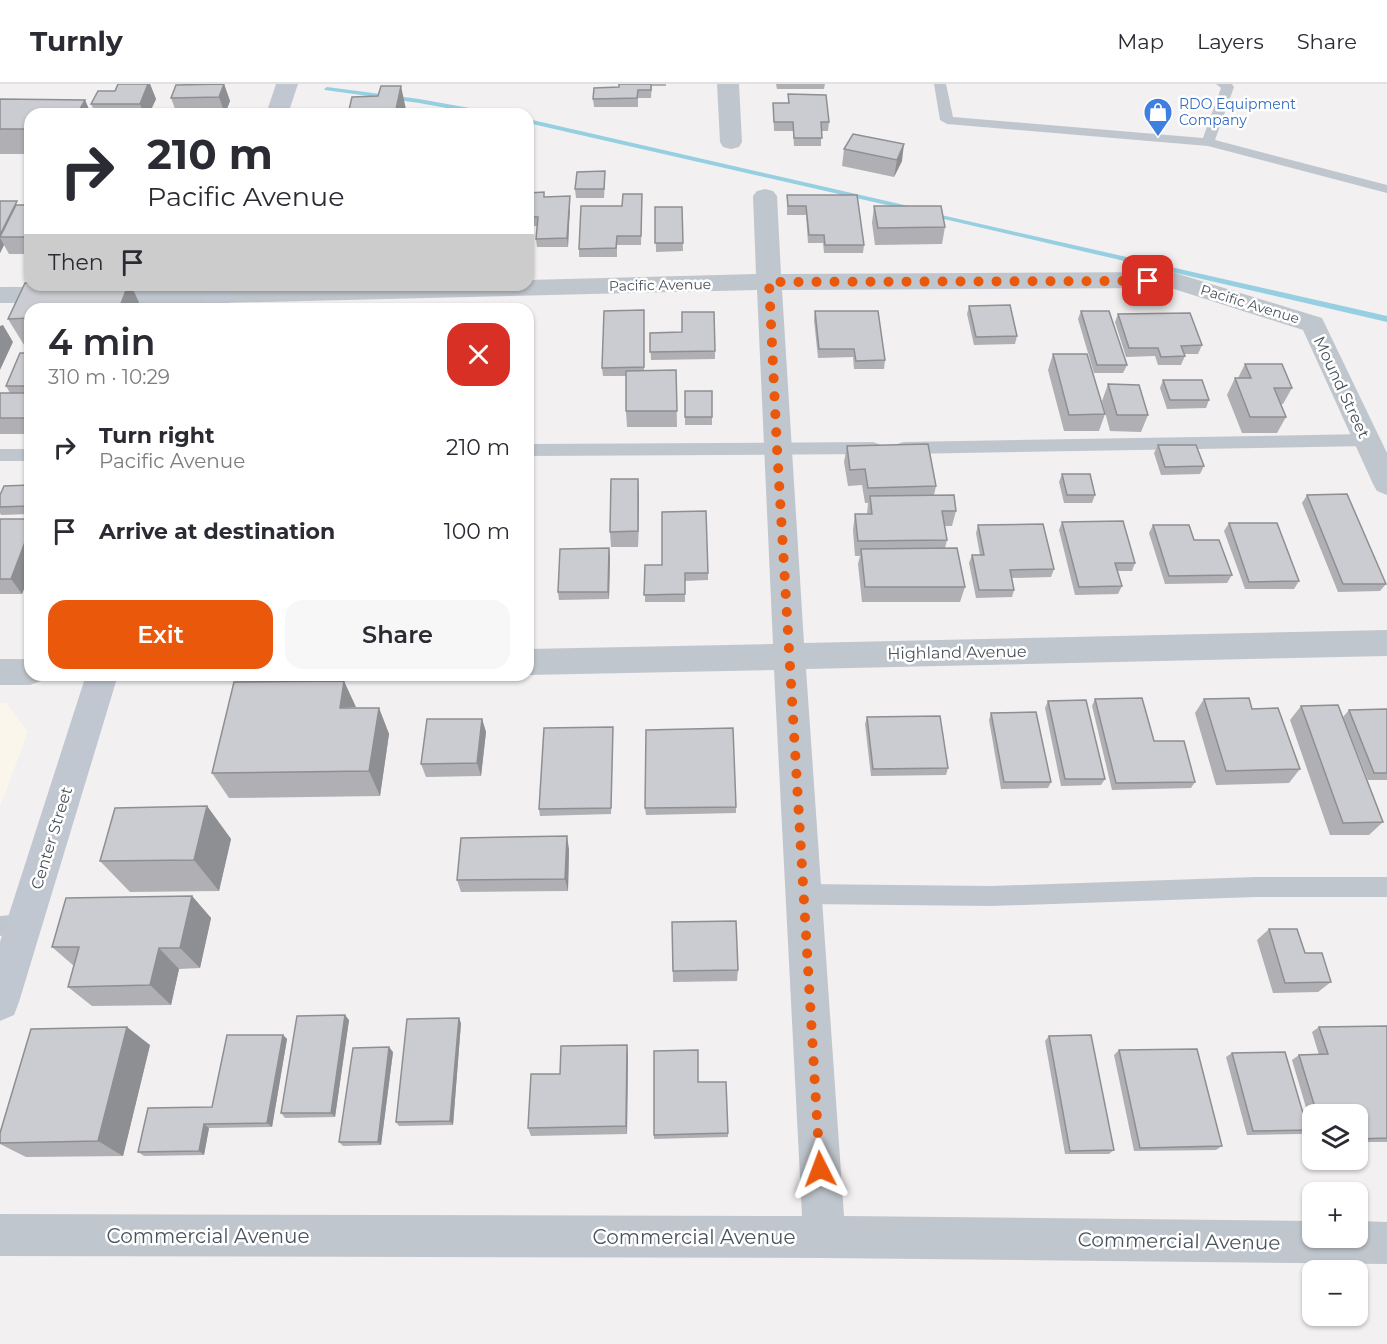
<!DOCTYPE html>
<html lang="en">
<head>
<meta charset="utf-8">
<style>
	:root { --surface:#fff; --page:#f7f7f7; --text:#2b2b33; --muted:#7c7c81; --line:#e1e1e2; --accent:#ea580c }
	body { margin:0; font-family:Montserrat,sans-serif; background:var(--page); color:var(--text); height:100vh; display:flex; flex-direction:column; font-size:22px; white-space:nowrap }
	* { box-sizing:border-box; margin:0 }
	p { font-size:20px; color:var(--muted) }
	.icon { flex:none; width:33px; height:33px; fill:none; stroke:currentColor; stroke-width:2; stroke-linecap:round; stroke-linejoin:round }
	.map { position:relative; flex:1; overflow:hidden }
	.sheet { position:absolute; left:24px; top:219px; width:510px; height:378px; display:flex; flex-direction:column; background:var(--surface); border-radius:18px; box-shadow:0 2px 4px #0004 }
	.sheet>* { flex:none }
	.top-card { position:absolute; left:24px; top:24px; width:510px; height:183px; border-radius:18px; box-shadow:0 2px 4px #0004; background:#fff; color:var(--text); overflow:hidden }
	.controls { position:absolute; left:1302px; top:1020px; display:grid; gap:12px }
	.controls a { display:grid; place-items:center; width:66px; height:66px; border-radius:12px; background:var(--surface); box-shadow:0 2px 4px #0004; font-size:30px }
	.pin { position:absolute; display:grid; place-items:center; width:51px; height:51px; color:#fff; margin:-26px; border-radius:12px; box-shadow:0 3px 9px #0006 }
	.me { position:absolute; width:66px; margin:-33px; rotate:357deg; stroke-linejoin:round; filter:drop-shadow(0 0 4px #0008) }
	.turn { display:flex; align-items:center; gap:21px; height:126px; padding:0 24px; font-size:27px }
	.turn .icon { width:78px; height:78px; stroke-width:2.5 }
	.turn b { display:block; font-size:42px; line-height:51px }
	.then { display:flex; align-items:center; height:57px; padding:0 24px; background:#0003; gap:12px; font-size:22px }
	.round { display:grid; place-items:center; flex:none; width:63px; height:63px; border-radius:18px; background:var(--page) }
	.summary { display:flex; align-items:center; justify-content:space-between; height:102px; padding:0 24px }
	h1 { font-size:36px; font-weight:600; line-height:45px }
	.action { display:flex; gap:12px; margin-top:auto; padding:12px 24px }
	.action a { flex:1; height:69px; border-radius:18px; background:var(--accent); color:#fff; font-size:24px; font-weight:600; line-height:69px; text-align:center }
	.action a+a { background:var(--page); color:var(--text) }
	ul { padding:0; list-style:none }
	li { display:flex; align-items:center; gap:18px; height:84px; padding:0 24px }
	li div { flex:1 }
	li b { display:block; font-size:22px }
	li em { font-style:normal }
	header { display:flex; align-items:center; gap:36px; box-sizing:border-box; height:84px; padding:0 30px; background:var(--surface); border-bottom:2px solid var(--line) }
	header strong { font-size:28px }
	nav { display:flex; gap:33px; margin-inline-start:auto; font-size:21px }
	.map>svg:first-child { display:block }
	.commercial { fill:#faf6eb }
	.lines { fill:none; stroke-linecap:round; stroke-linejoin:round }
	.stream { fill:#96cfe1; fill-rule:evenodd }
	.service { fill:#c0c6cd; fill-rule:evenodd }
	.minor { fill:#c0c6cd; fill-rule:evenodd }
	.secondary { fill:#c0c7d1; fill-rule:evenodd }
	.wall { fill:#afafb4 }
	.shaded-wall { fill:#8e8f92 }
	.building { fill:#cbccd1; stroke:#8e8f92; stroke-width:1.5 }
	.route { stroke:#ea580c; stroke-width:10; stroke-dasharray:0 18 }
	.labels { text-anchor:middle; stroke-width:5; stroke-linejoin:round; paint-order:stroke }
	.far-shop-label { font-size:14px; fill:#366cbe; stroke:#fff; text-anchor:start }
	.far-street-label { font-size:14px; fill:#4a525b; stroke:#fff }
	.street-label { font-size:16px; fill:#4a525b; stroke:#fff }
	.near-street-label { font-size:20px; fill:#4a525b; stroke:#fff }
</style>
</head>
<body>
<header>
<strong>Turnly</strong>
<nav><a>Map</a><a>Layers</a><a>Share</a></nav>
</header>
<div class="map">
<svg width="1387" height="1260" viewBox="0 0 1387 1260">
	<rect width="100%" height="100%" fill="#f2f0f0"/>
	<!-- commercial -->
	<path class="commercial" d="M0,619h6l22,29 -28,75z"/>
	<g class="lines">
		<!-- stream -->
		<path class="stream" d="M327,3l92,12 73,13 4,2h-16l-61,-11 -94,-13 -1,-1z
			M528,35l385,88 4,2 -4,2 -385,-88z
			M928,128l459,104v6l-456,-106h-3z"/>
		<!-- service -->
		<path class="service" d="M934,0h12l7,33 250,21 18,-50 -5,-4h16l2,3 -19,53 172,45v8l-179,-47 -261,-22 -7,-4z
			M1367,350l6,2 2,4 -2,4 -6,2 -464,8 -6,-2 -2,-4 2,-4 6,-2z
			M873,358l6,2 2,4 -2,4 -6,2 -345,2v-12z
			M0,365h30v12h-30z
			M1256,793h131v20h-131l-265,9 -187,-2 -8,-3 -3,-7 3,-7 8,-3 187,2z
			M24,830l8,3 3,7 -3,7 -32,5v-20z"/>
		<!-- minor -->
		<path class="minor" d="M717,0h22l3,58 -3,5 -8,2 -8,-2 -3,-5z
			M765,105l8,2 4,5 4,78 391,-2 150,46 65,135v42l-10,-4 -4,-7 -70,-154 -132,-42 -389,2 22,353 583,-13v26l-581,13 38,547 468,5v17h46v-17l29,1v42l-563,-6 -824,-2v-42l802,2 -28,-546 -246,5v-26l245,-5 -16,-354 -538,13h-219v-16l528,-2v-5l228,-6 -3,-78 4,-5z
			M0,575h30v16h15l-4,6 -11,4h-30z"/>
		<!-- secondary -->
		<path class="secondary" d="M276,0h22l-10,30h-22z
			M209,201h26l-8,24h-26z
			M86,591h32l-99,327 -5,13 -14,6v-79z"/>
	</g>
	<!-- wall -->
	<path class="wall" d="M118,0h32l6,15 -7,15h-53l-5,-10 24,-13z
		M224,0l6,17 -5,13h-74h26l-6,-16z
		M619,0h47v2h-14l-1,12h-13v9h-44l-1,-8 26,-12z
		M776,0h49l-1,5h-47z
		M788,10l41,28 -1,9h-7v15h-27l-1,-15h-19l-1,-28h15z
		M0,15l85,1 6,14h-61v40h-30z
		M844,65l58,12 -8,16 -52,-11z
		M605,96l-1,18h-28l-1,-9z
		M528,109l17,4 25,-1v9l-2,42h-31l-1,-8 1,-13h-9z
		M642,110l-1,51h-24v12h-38v-8l43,-43z
		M787,111h70l7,50 -1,8h-39l-1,-10h-15l-2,-28h-19z
		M0,117l19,4h11v49h-21l-5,-9 -4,8z
		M874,122l71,21 -3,17 -67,1 -3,-22z
		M655,123h27l1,44 -27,1z
		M969,222l48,30 -2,8 -41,1 -7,-31z
		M30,225v125h-30v-41h10l-4,-7 23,-33 -21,-34z
		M815,227l70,49 -1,9h-30l-1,-12 -35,1 -4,-38z
		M1081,227l46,54 -4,8h-29l-16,-54z
		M1118,230l84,31 -4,9h-14l1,2 -4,9h-23l-3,-9 -29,1 -11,-35z
		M644,235v51h32l1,57h-50l-1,-16v-35h-23l-1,-8z
		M650,249l65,18v8l-64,1z
		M1053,270l52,60 -6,17h-35l-16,-61z
		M1245,280l47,24 -9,16h-2l5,13 -9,16h-35l-15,-38 8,-17h3z
		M1163,296l46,20 -3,8 -39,1 -7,-21z
		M1108,300l40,31 -7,17 -31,-1 -8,-30z
		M685,307l27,26v8h-27z
		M1158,361l46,21 -4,8 -39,1 -7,-22z
		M847,362l89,40 -2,9 22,16 -4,15h-7l2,14 -2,8 20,39 -5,15h-98l-4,-38 2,-8h-5l-2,-26 2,-16h12l1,-11h-3l-3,-18 -14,1 -4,-24z
		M1062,390l33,21 -3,8h-28l-5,-21z
		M30,401v29l-29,1 -1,-2v-18z
		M639,411l-1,52h-27l-1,-15z
		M1307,411l79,89 -6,7 -42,1 -36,-89z
		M0,435h30v54l-8,21h-22z
		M1062,438l73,41 -3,8h-15l5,15 -4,8 -43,1 -16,-65z
		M1229,439l70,58 -5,8h-49l-21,-58z
		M978,441l76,44 -3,8 -39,1 2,12 -2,7 -36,1 -7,-35 3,-8h8l-4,-22z
		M1153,441l41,15 38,35 -5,8 -62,1 -16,-51z
		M610,472l-1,43 -50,1 -1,-8z
		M645,481l63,8v7l-23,1v21h-40z
		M1095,615l59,42 41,41 -4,6 -79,2 -20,-84z
		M1204,615l48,10 48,60 -11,14 -73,2 -21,-72z
		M1048,617l57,78 -4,6 -40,1 -16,-78z
		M1301,622l82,116 -14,13h-39l-40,-115z
		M356,624h23l10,26 -9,62 -151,2 -17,-25z
		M1387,625v71h-19l-25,-63 6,-7z
		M991,629l60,69 -3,6 -47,1 -12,-69z
		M867,633l81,51 -2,7 -75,1 -6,-52z
		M482,635l4,13 -5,44 -55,1 -5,-13z
		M613,650l-2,80 -71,2 -1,-7z
		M207,722l24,33 -12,52 -89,1 -30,-31z
		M736,723v6l-90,2 -1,-7z
		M569,765l-1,42 -107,1 -4,-12z
		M192,812l19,22 -11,50 -21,1 -8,36 -79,1 -24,-19 6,-21 -22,-19z
		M672,838l66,48 -1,11 -64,1z
		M1269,845l36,24 26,29 -13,10 -45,1 -16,-53z
		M349,936l-14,97 -50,1 -4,-5z
		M461,939l-8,102 -54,1 -3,-4z
		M1387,942v116h-29v-28h-46v14l-20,-68 7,-5h20l-7,-23 7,-5z
		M283,951l4,4 -15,88 -63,1 -5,27 -60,1 -6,-4 74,-45z
		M1049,952l65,114 -5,4h-44l-20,-113z
		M150,961l-27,111 -97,1 -26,-13v-11z
		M627,961l1,9 -1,80 -96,2 -3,-8z
		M1119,966l103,96 -6,4 -82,1 -20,-96z
		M393,968l-12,93 -38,1 -4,-4z
		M1232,969l76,77 -7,4 -54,1 -21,-78z
		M698,998l30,51v4l-74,2v-4z"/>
	<!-- shaded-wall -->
	<path class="shaded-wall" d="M148,0h2l6,15 -7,15h-5l-4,-10z
		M224,0l6,17 -5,13 -6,-17z
		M401,2l6,28h-12z
		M85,16l6,14h-14z
		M904,60l-2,17 -8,16 3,-17z
		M570,112v9l-2,42 -1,-9z
		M0,154l4,7 -4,8z
		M128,201h3l11,24h-23z
		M3,241l10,17 -13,28v-44z
		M638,395l1,16 -1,52z
		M30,413v15l-4,-6z
		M30,445v44l-8,21 -11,-15z
		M609,464l1,8 -1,43 -1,-7z
		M344,597l12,26 -16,1z
		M379,624l10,26 -9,62 -11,-25z
		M482,635l4,13 -5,44 -4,-13z
		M207,722l24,33 -12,52 -25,-31z
		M567,752l2,13 -1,42 -3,-12z
		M192,812l19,22 -11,50 -20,-20z
		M159,864l20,21 -8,36 -21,-20z
		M345,931l4,5 -14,97 -4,-4z
		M459,934l2,5 -8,102 -3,-4z
		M127,943l23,18 -27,111 -25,-15z
		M283,951l4,4 -15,88 -5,-4z
		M627,961l1,9 -1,80 -1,-8z
		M389,963l4,5 -12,93 -3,-3z
		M204,1040l5,4 -5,27 -5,-4z"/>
	<!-- building -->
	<path class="building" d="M118,0h30l-8,20h-49l7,-13h17z
		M224,0l-5,13 -48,1 5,-13z
		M619,0h32v6h-13l-1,8 -44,1 1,-11 25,-1z
		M381,2h20l-6,28h-47l4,-17 26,-1z
		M788,10l38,1 3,27h-8l1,16h-28l-1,-16h-19l-1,-19h16z
		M0,15l85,1 -8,14h-47v15h-30z
		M215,29v1h-64z
		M853,50l51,10 -7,16 -53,-11z
		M605,87l-1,18h-29l2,-17z
		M544,108v5l26,-1 -3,42 -31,1 2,-22h-10v-24z
		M623,110h19l-1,42h-24l-1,12 -37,1 2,-43h41z
		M787,111h70l7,50h-39l-1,-10h-15l-3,-29h-18z
		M0,117h17l-17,34z
		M16,121h14v32h-30z
		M874,122h67l4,21 -67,1z
		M655,123h27l1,36h-28z
		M25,199h5v2h98l-9,24h-89v9l-22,1z
		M1010,221l7,31 -41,1 -7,-31z
		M376,224h30v1h-30z
		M644,226v57l-42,1 2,-57z
		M815,227h63l7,49 -29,1 -2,-12h-35z
		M1081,227h28l18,54h-30z
		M682,228h32l1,39 -65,1v-19l32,-1z
		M1190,229l12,32 -21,1 4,10 -24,1 -3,-9h-29l-11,-34z
		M20,269h10v33h-24z
		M1053,270h34l18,60 -36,1z
		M1245,280h37l10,24h-18l12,29h-36l-15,-39h16z
		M676,286l1,41h-51v-40z
		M1163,296h39l7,20h-39z
		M1108,300l31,1 9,30h-31z
		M685,307h27v26h-27z
		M0,309h30v25h-30z
		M928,360l8,42 -68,2 -3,-19 -15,1 -3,-24z
		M1158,361h38l8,21 -39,1z
		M1062,390h28l5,21h-28z
		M611,395h27v52l-28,1z
		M30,401v12l-4,9 -26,1v-12l4,-9z
		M1347,410l39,90h-43l-36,-89z
		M954,411l2,16h-14l5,29 -89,1 -3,-27h17l-2,-18z
		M706,427l2,62h-23v21l-41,1 1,-30h17v-53z
		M0,435h30v10l-19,50h-11z
		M1123,437l12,42h-20l7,23 -43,1 -17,-65z
		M1229,439h48l22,58 -50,1z
		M1043,440l11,45 -44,1 4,20h-35l-7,-35h12l-6,-30z
		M1153,441h36l5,15h25l13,35 -63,1z
		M609,464l-1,44h-50l2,-43z
		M957,464l8,39h-100l-4,-38z
		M344,597l-4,27h39l-10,63 -157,2 22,-91z
		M1142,614l12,43h30l11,41 -79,1 -21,-84z
		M1249,614l3,11 26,-1 22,61 -74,2 -22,-72z
		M1086,616l19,79h-40l-17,-78z
		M1338,621l45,117 -40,1 -42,-117z
		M1387,625v64h-13l-25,-63z
		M1036,628l15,70h-47l-13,-69z
		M940,632l8,52 -75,1 -6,-52z
		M427,635h55l-5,44 -56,1z
		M613,643l-2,81 -72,1 5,-81z
		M733,644l3,79 -91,1 1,-78z
		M207,722l-13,54 -94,1 15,-53z
		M567,752l-2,43 -108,1 4,-42z
		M192,812l-12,52h-21l-9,37 -82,2 11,-40h-27l14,-49z
		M736,837l2,49 -65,1 -1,-49z
		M1269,845h28l8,24h17l9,29 -46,1z
		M345,931l-14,98h-50l16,-97z
		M459,934l-9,103 -54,1 11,-103z
		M1387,942v112l-29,1v-25h-41l-18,-59 29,-1 -9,-27z
		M127,943l-29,114 -98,2v-10l31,-104z
		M227,951h56l-16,88 -63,1 -5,27 -61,1 10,-44 64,-1z
		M1091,951l23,115 -44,1 -21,-115z
		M627,961l-1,81 -98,2 3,-54h29l1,-28z
		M389,963l-11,95h-39l14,-94z
		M1197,965l25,97 -82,2 -21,-98z
		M698,966v32h28l2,51 -74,2v-84z
		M1285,968l23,78 -55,1 -21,-78z"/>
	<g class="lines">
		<!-- route -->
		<path class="route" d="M820,1085l-43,-721 -8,-166 379,-1"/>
	</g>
	<!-- icons -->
	<defs>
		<g id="shop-pin" transform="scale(1.5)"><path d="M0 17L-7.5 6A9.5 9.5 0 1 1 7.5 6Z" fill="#3f7fe0" stroke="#fff"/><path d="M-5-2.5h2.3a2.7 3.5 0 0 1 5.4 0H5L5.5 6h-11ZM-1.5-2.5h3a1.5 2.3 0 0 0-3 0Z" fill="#fff"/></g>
	</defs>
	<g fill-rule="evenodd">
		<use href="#shop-pin" x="1158" y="28"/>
	</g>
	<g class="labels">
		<!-- far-shop labels -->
		<g class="far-shop-label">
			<text x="1179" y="25">RDO Equipment<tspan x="1179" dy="16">Company</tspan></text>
		</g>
		<!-- far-street labels -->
		<g class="far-street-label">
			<text transform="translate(660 201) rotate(-1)" y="5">Pacific Avenue</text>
			<text transform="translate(1250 220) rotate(17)" y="5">Pacific Avenue</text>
		</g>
		<!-- street labels -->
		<g class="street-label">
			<text transform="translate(1342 303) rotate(65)" y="6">Mound Street</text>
			<text transform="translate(957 568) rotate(-1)" y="6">Highland Avenue</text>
			<text transform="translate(51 754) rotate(-73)" y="6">Center Street</text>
		</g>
		<!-- near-street labels -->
		<g class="near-street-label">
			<text x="208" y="1159">Commercial Avenue</text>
			<text x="694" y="1160">Commercial Avenue</text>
			<text transform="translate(1179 1157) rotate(1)" y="7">Commercial Avenue</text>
		</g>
	</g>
</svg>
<div class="controls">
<a><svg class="icon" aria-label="layers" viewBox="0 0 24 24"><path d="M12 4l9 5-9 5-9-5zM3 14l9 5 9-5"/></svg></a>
<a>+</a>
<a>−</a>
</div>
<div class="pin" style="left:1148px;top:197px;background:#d93025"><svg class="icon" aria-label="arrive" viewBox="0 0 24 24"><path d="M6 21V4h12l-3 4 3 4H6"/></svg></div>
<svg class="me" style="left:820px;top:1085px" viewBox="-20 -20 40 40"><path d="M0-17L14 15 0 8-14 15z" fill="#ea580c" stroke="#fff" stroke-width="4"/></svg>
<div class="top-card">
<div class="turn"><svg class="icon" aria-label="right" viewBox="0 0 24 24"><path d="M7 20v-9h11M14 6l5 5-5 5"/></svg><div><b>210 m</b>Pacific Avenue</div></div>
<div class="then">Then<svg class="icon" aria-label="arrive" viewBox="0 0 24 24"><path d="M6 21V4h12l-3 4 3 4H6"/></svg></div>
</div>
<section class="sheet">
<div class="summary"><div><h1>4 min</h1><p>310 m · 10:29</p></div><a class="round" style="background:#d93025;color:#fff"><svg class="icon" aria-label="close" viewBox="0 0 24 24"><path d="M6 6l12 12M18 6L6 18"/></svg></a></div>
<ul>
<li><svg class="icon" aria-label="right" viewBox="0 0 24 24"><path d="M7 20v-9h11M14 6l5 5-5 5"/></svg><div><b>Turn right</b><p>Pacific Avenue</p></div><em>210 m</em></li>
<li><svg class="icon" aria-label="arrive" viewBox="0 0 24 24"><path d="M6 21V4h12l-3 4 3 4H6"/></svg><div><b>Arrive at destination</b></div><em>100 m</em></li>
</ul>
<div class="action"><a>Exit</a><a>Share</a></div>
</section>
</div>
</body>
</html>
